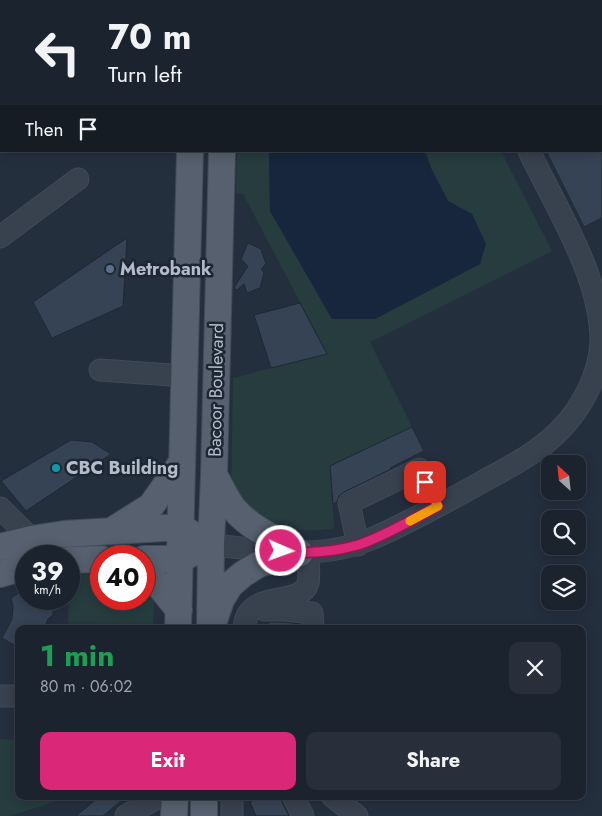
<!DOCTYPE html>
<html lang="en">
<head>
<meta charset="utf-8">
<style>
	:root { --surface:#1b232e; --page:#282f3a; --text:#f1f3f6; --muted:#a0a4aa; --line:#39404a; --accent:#db2777 }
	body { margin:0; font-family:Jost,sans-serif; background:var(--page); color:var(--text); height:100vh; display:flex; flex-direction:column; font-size:19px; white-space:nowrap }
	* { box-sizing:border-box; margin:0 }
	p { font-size:16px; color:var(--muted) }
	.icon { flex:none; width:28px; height:28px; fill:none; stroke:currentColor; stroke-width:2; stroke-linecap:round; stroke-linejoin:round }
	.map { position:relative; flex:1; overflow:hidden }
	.drawer { position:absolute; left:15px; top:625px; width:571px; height:175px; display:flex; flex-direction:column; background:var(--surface); border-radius:10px; box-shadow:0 2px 12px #0003,0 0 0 1px var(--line) }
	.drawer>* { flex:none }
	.banner { position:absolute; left:0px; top:0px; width:602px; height:152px; box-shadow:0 2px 12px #0003,0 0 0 1px var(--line); background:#1b232e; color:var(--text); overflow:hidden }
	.needle { width:32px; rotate:333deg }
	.tools { position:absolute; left:541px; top:455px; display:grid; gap:10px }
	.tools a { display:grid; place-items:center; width:45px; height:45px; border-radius:10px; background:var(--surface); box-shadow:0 2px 12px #0003,0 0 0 1px var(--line); font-size:25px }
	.speed { position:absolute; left:15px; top:545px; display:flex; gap:10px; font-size:25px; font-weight:700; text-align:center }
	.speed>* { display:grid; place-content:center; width:65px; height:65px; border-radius:50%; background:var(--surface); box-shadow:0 2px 12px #0003,0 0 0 1px var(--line); line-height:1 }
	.speed small { font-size:12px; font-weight:400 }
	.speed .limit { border:8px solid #d22; background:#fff; color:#111 }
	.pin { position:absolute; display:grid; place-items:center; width:42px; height:42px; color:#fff; margin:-21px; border-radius:10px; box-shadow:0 2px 8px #0006 }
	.me { position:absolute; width:55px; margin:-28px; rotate:92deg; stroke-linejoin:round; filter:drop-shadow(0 0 4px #0008) }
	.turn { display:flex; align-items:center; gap:18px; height:105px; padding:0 25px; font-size:22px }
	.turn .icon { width:65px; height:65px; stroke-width:2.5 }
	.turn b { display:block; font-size:35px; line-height:42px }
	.then { display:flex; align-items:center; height:48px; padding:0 25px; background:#0003; gap:10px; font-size:19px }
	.round { display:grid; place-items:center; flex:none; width:52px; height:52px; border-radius:10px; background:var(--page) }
	.summary { display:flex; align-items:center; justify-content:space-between; height:85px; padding:0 25px }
	h1 { font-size:30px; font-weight:700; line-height:38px; color:#1e9e55 }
	.button { display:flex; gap:10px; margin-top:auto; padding:10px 25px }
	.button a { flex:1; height:58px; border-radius:10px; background:var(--accent); color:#fff; font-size:20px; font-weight:700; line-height:58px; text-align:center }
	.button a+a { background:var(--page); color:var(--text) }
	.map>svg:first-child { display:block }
	.green { fill:#263c3f }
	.water { fill:#17263c }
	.building { fill:#364354; stroke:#1f2835 }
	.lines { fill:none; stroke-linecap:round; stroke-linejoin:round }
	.minor-casing { stroke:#414a57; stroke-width:23 }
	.major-casing { stroke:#414a57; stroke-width:28 }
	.minor { stroke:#38414e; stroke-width:21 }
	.major { stroke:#56606e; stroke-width:26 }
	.route-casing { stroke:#8e194d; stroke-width:12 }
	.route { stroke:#db2777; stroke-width:9 }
	.slow { stroke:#f59e0b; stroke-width:9 }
	.service-dot { fill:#5c6f8a; stroke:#1d2633; stroke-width:2 }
	.culture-dot { fill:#0f9aa8; stroke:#1d2633; stroke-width:2 }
	.labels { text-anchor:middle; stroke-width:5; stroke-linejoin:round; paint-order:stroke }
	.poi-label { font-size:18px; font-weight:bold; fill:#b4bcc9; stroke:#1d2633; text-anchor:start }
	.street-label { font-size:18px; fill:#b4bcc9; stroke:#1d2633 }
</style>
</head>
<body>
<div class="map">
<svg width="602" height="816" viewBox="0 0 602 816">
	<rect width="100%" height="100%" fill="#242f3e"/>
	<!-- green -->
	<path class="green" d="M240,0h362v48l-1,-47h-361z
		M237,151h32l1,60 62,108h43l105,-55 -8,-50 -24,-13 -17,-33 -6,-17h76l51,100 -182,91 42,85 -82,39 4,62c-14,3 -53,4 -66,-3 -13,-8 -25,-20 -37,-30l2,-117 94,-25 -84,-159 -7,-1z
		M69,574l32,1v24h43v-11l10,10 -1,31h-85z
		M0,739l19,1v56h54l-63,20h-10z"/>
	<!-- water -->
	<path class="water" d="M269,151h156l6,17 17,33 24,13 14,30 -6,20 -105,55h-43l-62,-108z"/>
	<!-- building -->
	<path class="building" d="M546,151h56v67l-18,9z
		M127,238l-4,68 -71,32 -19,-36z
		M248,243l13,6 5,15 -5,5 3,4 -4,15 -13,5 -3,-9 -7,6 -3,-2 14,-22 -7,-7z
		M300,303l27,51 -56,14 -17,-53z
		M412,427l12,24 -34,17 1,1 -47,23 -5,4 -2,6 -4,2 -3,-38z
		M71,440l21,2 19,12 -85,57 -25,-30z
		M26,588v11h27v16l-5,4 -4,10h-25v19l-17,-10 10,-19 1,-12 -2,-9z
		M268,622h16l16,2v5h-31z
		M100,796h27l-24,20h-27z
		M261,796h20l1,6 7,14h-33l-6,-14z"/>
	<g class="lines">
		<!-- minor casing -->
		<g class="minor-casing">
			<path id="minor" d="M601,78h1
				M0,237l78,-58
				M100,370l85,6
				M0,508l49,48
				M211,545c40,3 80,11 120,5 28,-4 53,-16 78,-29 24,-12 48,-25 73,-39 27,-15 56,-29 78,-52 22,-22 39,-55 41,-87 1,-65 -45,-135 -72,-192
				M358,545l-9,-42 70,-34 19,37
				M265,610h20l27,3 1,16
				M244,629c2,-42 57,-20 64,-46 2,-9 0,-21 -1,-31
				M0,696h19
				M293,796l10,20
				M332,796l25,20
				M126,816l34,-20
				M232,816v-20"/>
		</g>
		<!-- major casing -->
		<g class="major-casing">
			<path id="major" d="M194,1v-1
				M225,1v-1
				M214,475c7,11 12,25 20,34 17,20 44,31 66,44
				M113,530l38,-24 31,-44
				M0,547l31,-8 33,-5 117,-7 14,9
				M144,559h36l17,-8
				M69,560l32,-1
				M144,572l9,6 26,32
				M0,574l26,-7
				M215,618l6,-18 9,-15 13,-11 16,-10 41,-11
				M178,629l12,-478
				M210,629l1,-84 3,-70 8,-324
				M174,816l1,-20
				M204,816v-20"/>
		</g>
		<!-- minor -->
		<use href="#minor" class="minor"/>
		<!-- major -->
		<use href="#major" class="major"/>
	</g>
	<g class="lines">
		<!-- route casing -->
		<g class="route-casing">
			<path id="route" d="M281,551c25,3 52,1 77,-6 27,-9 55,-26 80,-39l-13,-24"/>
		</g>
		<!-- route -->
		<use href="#route" class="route"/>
		<!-- slow -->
		<path class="slow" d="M410,521l28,-15 -3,-6"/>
	</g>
	<!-- markers -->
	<circle class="service-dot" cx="110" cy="269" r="5"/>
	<circle class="culture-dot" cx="56" cy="468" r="5"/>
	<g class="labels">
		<!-- poi labels -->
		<g class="poi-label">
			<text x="120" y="275">Metrobank</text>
			<text x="66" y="474">CBC Building</text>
		</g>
		<!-- street labels -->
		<g class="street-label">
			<text transform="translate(216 390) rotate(-89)" y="6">Bacoor Boulevard</text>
		</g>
	</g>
</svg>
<div class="tools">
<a><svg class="needle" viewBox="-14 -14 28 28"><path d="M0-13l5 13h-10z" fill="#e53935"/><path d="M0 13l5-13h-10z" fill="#a0a4aa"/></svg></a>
<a><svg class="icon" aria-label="search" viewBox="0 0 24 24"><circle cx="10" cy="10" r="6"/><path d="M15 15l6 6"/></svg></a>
<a><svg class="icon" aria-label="layers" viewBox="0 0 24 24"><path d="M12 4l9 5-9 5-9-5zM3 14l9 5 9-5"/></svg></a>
</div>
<div class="speed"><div>39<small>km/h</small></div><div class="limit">40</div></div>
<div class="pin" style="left:425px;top:482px;background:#d93025"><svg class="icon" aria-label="arrive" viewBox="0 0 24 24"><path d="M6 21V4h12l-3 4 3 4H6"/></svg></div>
<svg class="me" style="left:281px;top:551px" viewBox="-20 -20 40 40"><circle r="17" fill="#db2777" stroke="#fff" stroke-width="3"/><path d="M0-11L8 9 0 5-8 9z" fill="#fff"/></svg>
<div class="banner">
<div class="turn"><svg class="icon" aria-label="left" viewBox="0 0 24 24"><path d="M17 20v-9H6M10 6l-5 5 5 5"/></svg><div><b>70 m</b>Turn left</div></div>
<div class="then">Then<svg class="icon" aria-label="arrive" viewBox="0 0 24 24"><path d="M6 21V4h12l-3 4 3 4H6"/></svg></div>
</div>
<section class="drawer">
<div class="summary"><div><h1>1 min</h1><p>80 m · 06:02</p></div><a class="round"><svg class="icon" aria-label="close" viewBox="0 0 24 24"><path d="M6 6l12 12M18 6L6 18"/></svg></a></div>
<div class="button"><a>Exit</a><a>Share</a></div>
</section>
</div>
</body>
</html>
